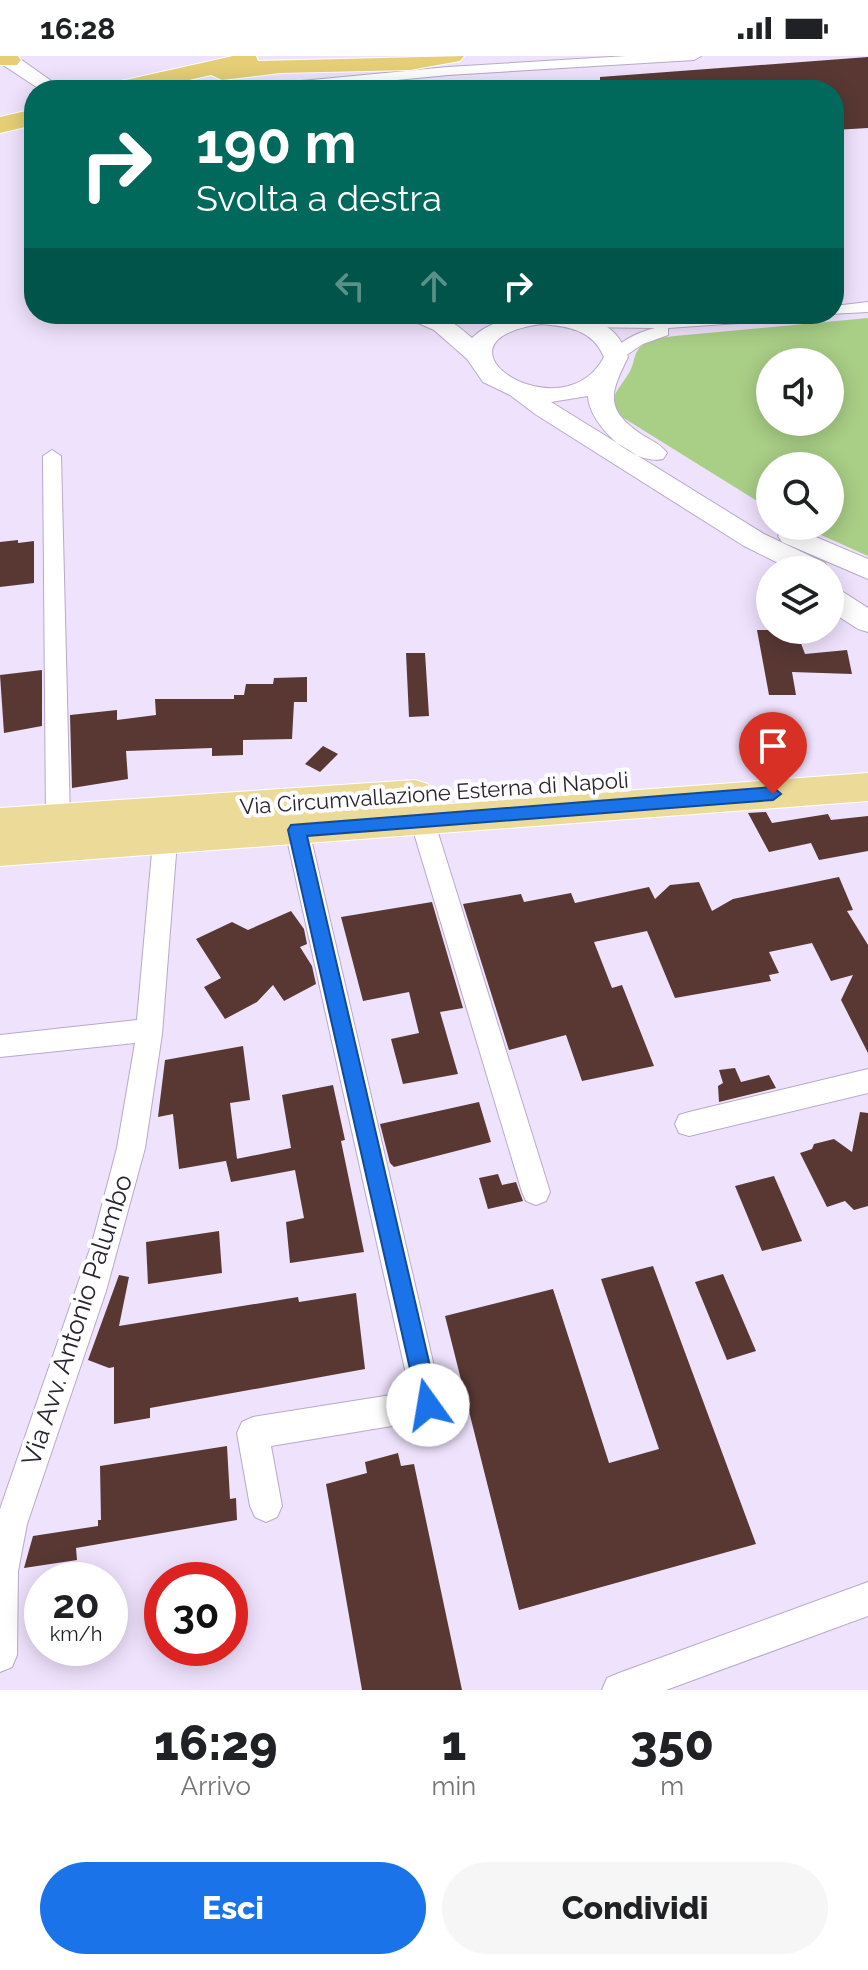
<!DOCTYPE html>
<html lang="it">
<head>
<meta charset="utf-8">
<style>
	:root { --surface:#fff; --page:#f6f6f6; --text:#202124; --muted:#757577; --accent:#1a73e8 }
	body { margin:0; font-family:Raleway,sans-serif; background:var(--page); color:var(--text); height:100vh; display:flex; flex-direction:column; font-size:30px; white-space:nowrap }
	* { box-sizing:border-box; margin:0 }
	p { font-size:26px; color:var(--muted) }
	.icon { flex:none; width:44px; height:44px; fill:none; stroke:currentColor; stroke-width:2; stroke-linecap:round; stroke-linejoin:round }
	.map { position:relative; height:1634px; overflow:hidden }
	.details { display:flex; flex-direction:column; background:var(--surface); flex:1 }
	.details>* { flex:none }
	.hud { position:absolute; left:24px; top:24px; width:820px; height:244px; border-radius:32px; box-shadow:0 4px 20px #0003; background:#00695c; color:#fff; overflow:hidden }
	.buttons { position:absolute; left:756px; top:292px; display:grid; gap:16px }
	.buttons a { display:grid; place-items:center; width:88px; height:88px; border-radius:50%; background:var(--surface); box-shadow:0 4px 20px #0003; font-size:40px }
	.speed { position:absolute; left:24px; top:1506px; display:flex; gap:16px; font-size:40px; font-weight:700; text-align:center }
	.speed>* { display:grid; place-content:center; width:104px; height:104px; border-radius:50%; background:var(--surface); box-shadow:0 4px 20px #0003; line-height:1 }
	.speed small { font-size:20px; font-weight:400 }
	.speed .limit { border:12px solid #d22; background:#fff; color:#111 }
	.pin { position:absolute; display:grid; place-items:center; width:68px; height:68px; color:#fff; margin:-82px -34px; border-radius:50% 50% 50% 0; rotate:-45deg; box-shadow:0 0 8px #0007 }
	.pin .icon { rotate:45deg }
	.me { position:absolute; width:88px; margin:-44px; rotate:347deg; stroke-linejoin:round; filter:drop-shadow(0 0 6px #0008) }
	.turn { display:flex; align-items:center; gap:28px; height:168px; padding:0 40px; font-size:36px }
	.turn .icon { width:104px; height:104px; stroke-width:2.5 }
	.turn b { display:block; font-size:56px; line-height:68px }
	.lanes { display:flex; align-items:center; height:76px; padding:0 40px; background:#0003; justify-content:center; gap:40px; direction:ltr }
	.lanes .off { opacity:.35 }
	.eta { display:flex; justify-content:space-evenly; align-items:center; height:136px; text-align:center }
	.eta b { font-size:48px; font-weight:800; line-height:56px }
	.action { display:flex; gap:16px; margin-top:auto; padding:16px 40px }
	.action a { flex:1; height:92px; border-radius:48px; background:var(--accent); color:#fff; font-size:32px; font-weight:800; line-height:92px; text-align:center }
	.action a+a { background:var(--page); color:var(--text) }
	.status { display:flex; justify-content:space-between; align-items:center; height:56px; padding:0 40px; background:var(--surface); direction:ltr }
	.status svg { height:22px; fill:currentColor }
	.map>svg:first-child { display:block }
	.green { fill:#a9ce86; fill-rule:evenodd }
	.building { fill:#593834 }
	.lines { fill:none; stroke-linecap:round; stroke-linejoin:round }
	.minor-casing { stroke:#b8a9c8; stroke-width:2 }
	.secondary-casing { stroke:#b8a9c8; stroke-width:2 }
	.primary-casing { stroke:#fff; stroke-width:2 }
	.trunk-casing { stroke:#fff; stroke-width:2 }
	.minor { fill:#fff; fill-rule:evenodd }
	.secondary { fill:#fff; fill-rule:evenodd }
	.primary { fill:#ecda99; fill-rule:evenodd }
	.trunk { fill:#e6ce77; fill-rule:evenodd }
	.route { fill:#1a73e8; stroke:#114b97; stroke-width:2 }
	.labels { text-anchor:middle; stroke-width:8; stroke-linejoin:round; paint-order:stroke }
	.street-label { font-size:22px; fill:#2a2431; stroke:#fff }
	.near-street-label { font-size:26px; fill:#2a2431; stroke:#fff }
</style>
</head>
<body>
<div class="status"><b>16:28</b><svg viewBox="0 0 49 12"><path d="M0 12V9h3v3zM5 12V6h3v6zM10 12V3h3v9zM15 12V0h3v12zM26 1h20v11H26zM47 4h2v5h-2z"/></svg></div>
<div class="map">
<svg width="868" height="1634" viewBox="0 0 868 1634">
	<rect width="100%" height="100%" fill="#efe2fd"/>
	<!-- green -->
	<path class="green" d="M868,262v238l-67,-30h29v-60h-60v43l-148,-92c-17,-19 -3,-27 7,-44 6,-9 4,-22 14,-28 9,-6 22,-8 32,-9zM770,306h60v60h-60z"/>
	<!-- building -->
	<path class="building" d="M868,1v71l-34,2v-40h-234v-13z
		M18,484v3l16,-2v42l-34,4v-45z
		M757,574h39l9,24 42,-4 5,24 -60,-2 4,23h-27z
		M406,597h19l4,63 -20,1z
		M42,614v56l-38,7 -4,-58z
		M307,621v25h-13l-2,37 -49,1v15l-31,1v-8l-86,3 2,28 -56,9 -2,-73 47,-5v10l39,-5 -1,-16h79v-4h10l2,-11h27l1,-6z
		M323,690l15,8 -18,18 -15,-8z
		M766,756l6,11 56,-9 3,6 37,-4v35l-49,9 -8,-17 -42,9 -21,-39z
		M839,821l14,33 -6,1 21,34v108l-27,-53 12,-25 -22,6 -19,-38 -43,9 10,21 -10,2 2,6 -96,17 -28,-67 -53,11 18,46 10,-3 32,81 -72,15 -16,-46 -57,15 -46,-146 58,-10 3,8 47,-9 4,10 74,-16 6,12 15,-14 29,-3 13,29 21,-12z
		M432,846l31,106 -23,4 18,62 -55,10 -12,-45 28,-6 -10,-41 -46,9 -22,-84z
		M291,855l13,18 3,15 -7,3 12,19 4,18 -32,17 -11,-16 -16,17 -32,17 -21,-32 17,-9 -25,-39 36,-17 16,8z
		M243,990l7,54 -20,3 7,56 -58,10 -6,-55 -15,3 7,-57z
		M735,1012l6,14 28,-7 7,13 -57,14 -1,-16 5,-3 -4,-13z
		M333,1029l12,55 -4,1 23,111 -74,11 -4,-41 18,-4 -9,-48 -64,12 -5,-21 65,-13 -9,-53z
		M479,1046l12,40 -97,25 -4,-4 -10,-39z
		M860,1056l8,1v93l-14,4 -9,-9 -18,6 -27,-54 12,-4 2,-5 20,-5 18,13z
		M498,1118l4,11 14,-3 7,19 -35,8 -9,-31z
		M774,1120l28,65 -40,10 -27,-65z
		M219,1175l3,42 -74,11 -2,-42z
		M653,1210l103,278 -237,66 -74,-294 108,-27 56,174 50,-14 -58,-170z
		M723,1218l33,77 -29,9 -32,-78z
		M119,1219l10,2 -10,49 179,-29 1,5 57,-9 9,76 -215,39v10l-36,6v-57l-5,1 -21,-8z
		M227,1390l3,53 6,-1 1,22 -161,28 1,12 -53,8 9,-32 65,-10v-6h3l-1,-54z
		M398,1397l3,13 13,-2 48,226h-100l-36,-206 41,-11 -2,-11z"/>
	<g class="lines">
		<!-- minor casing -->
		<g class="minor-casing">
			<path id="minor" d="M627,0h74l-7,4 -246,15 -155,15h-51l7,-4 199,-19z
				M868,246v10l-40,2h6v-8z
				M735,258h69l-8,5 -128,9v7l-25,9 -27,18 -9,-5c13,-16 28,-24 48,-29l-76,-1 -8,-5 8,-5 109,1z
				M52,394l9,6 9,363 -4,6 -8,3 -8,-3 -4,-6 -3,-363z
				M422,755l8,3 4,6 116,372 -4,9 -10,4 -10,-4 -4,-9 -112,-372 4,-6z
				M297,765l8,3 4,6 134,575 -4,11 -11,4 -157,26 11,60 -5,11 -11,5 -11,-5 -5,-11 -13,-73 5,-11 11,-5 157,-25 -125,-562 4,-6z
				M165,776l8,3 4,6 -15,193 -17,114 -39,143 -79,233 -9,47 -1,84 -5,12 -12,5v-163l92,-266 25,-95 18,-105 -135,14v-22l137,-15 16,-179 4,-6z
				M868,1013v24l-179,43 -10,-3 -4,-9 4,-9 10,-3z
				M868,1526v34l-202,74h-64l5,-12 12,-5z"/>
		</g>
		<!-- secondary casing -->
		<g class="secondary-casing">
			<path id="secondary" d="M0,0h16l48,34h-23l-41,-27z
				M405,258c34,0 41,1 67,24 29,-29 102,-35 135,-11 11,7 17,18 21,30 -17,35 -25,51 13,77 9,6 20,10 26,19l-4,6c-29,7 -74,-34 -75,-63l-37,6 213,132 61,29 4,7h-37l-48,-24 -209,-132 -25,-19 -27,-13 -16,-23 -33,-29 -25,-11zM541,268c27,2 52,6 63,33 -41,79 -187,-15 -63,-33z
				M792,471l76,32v20l-86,-37 -4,-6 4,-6z
				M830,531l10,3 28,18v24l-10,-3 -28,-18z"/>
		</g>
		<!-- primary casing -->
		<g class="primary-casing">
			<path id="primary" d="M868,717v28l-868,65v-30l51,-3 -51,3v-28l415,-28 13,4 5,10 -5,10 -7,2z"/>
		</g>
		<!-- trunk casing -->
		<g class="trunk-casing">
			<path id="trunk" d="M0,0h18l3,4 -4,5h-17z
				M233,0h23l2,5 206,-5 -4,5 -50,9 -130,3 -58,7 -11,-5 -66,15h-45l3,-5z
				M34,53v16l-34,8v-16z"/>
		</g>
		<!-- minor -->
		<use href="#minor" class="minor"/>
		<!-- secondary -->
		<use href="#secondary" class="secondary"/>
		<!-- primary -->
		<use href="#primary" class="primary"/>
		<!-- trunk -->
		<use href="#trunk" class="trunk"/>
	</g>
	<!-- route -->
	<path class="route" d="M773,731l8,7 -8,6 -466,36 132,569 -3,8 -8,3 -8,-3 -132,-583 3,-5z"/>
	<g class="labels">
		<!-- street labels -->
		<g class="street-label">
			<text transform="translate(434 737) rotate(-4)" y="8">Via Circumvallazione Esterna di Napoli</text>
		</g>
		<!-- near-street labels -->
		<g class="near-street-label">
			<text transform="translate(77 1264) rotate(-72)" y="9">Via Avv. Antonio Palumbo</text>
		</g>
	</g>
</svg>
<div class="buttons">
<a><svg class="icon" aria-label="sound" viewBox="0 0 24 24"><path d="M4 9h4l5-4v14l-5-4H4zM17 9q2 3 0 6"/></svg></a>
<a><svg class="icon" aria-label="search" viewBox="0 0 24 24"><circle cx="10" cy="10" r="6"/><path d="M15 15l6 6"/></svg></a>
<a><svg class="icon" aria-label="layers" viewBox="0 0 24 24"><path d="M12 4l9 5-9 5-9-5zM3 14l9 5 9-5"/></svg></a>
</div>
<div class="speed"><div>20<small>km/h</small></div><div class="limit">30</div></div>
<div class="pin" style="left:773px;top:738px;background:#d93025"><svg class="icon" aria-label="arrive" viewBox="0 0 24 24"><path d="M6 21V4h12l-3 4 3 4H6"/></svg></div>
<svg class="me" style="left:428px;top:1349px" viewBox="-20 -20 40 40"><circle r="19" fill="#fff"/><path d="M0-13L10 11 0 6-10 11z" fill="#1a73e8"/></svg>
<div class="hud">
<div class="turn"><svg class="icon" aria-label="right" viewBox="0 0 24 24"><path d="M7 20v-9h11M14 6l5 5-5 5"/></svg><div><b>190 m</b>Svolta a destra</div></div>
<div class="lanes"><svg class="icon off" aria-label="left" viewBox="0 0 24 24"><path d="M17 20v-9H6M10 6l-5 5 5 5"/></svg><svg class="icon off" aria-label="ahead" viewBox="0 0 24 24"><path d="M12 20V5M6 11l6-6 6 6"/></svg><svg class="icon" aria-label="right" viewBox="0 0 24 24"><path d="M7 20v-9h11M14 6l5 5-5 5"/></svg></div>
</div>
</div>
<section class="details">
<div class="eta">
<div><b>16:29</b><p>Arrivo</p></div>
<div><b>1</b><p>min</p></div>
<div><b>350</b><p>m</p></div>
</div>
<div class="action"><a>Esci</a><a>Condividi</a></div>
</section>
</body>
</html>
